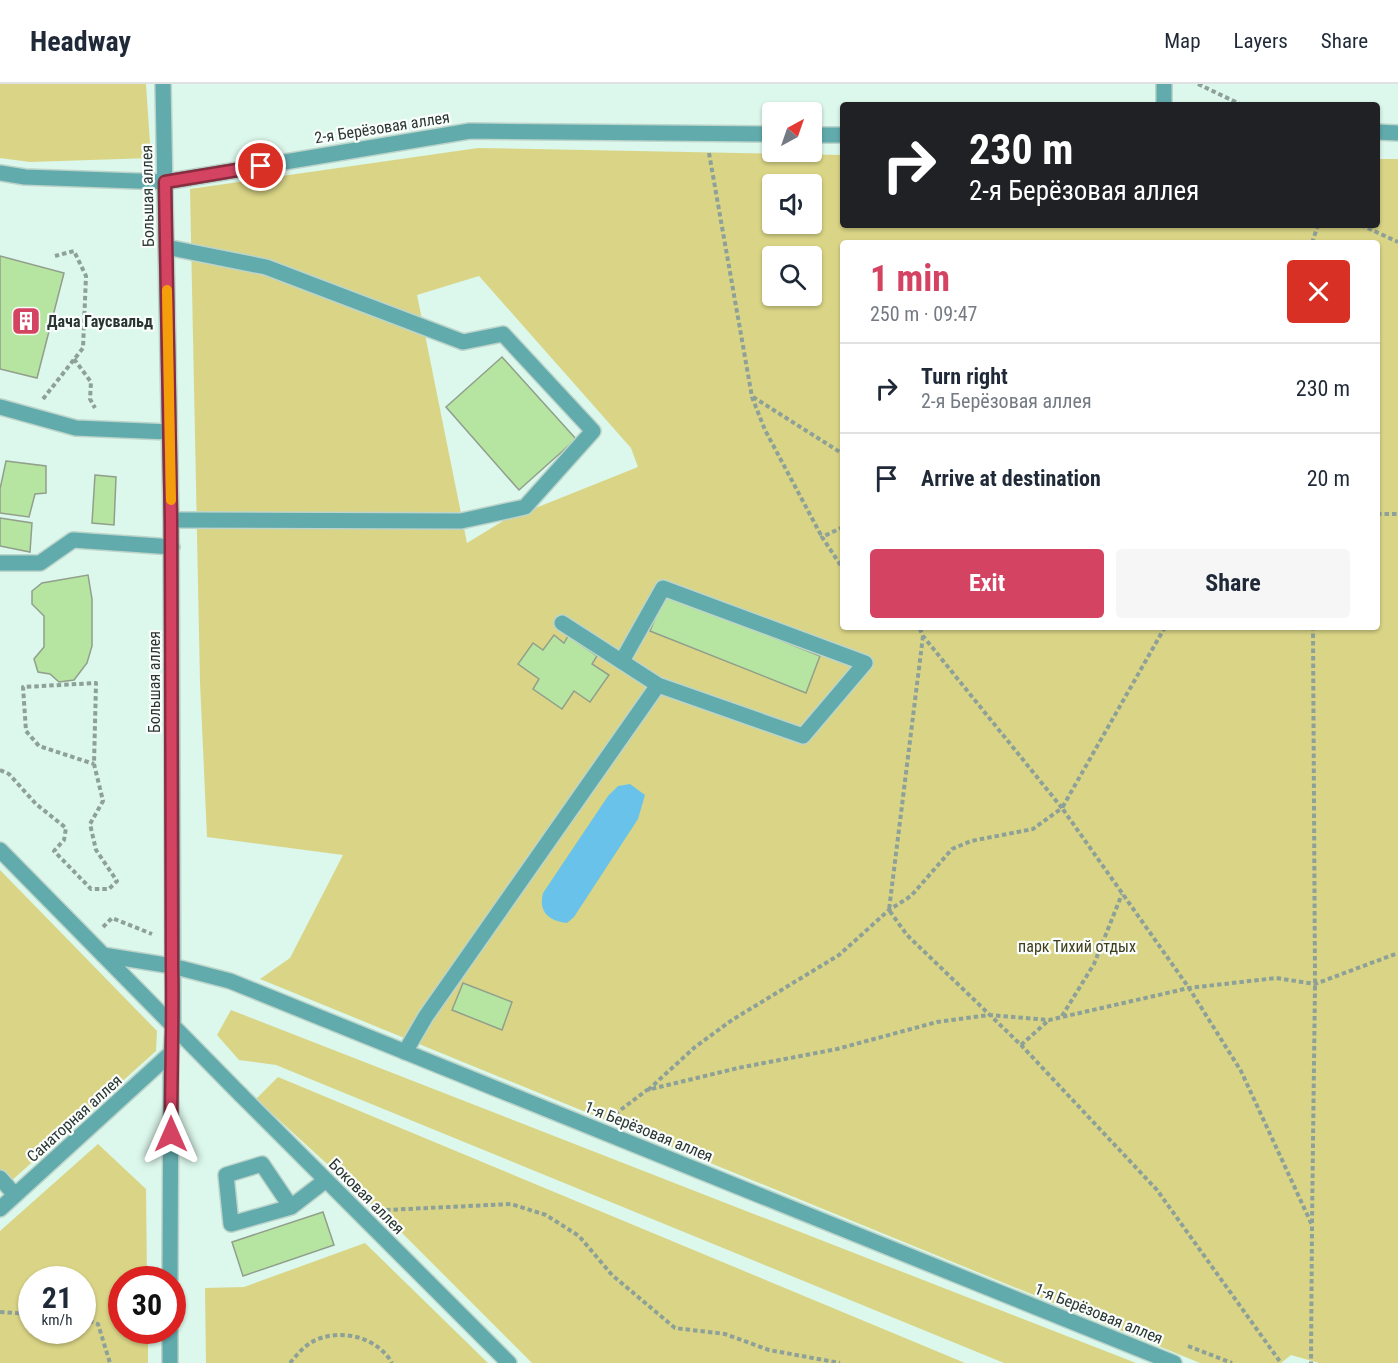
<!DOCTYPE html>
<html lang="en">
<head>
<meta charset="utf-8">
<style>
	:root { --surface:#fff; --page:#f6f6f7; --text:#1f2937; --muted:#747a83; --line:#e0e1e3; --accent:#d44462 }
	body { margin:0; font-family:"Roboto Condensed",sans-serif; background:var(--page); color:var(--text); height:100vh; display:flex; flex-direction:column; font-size:22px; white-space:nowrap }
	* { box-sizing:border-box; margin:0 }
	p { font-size:20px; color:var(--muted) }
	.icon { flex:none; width:33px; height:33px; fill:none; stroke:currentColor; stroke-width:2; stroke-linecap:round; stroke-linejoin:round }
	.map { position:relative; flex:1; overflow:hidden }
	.panel { position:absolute; left:840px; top:156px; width:540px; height:390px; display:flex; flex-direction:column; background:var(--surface); border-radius:6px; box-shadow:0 2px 4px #0004 }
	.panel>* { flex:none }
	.hud { position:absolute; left:840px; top:18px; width:540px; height:126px; border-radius:6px; box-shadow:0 2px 4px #0004; background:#202124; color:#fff; overflow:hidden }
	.needle { width:39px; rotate:40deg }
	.fabs { position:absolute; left:762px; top:18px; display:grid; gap:12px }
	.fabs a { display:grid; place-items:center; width:60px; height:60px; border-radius:6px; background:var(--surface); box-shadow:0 2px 4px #0004; font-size:30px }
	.speed { position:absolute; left:18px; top:1182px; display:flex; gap:12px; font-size:30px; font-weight:700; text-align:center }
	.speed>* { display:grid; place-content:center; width:78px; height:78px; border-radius:50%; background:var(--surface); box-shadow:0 2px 4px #0004; line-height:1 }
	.speed small { font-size:15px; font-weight:400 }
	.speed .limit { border:9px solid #d22; background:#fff; color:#111 }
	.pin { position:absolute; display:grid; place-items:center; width:51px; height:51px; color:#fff; margin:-26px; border:3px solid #fff; border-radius:50%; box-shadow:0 2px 6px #0007 }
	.me { position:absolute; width:66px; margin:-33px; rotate:0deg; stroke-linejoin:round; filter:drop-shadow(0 0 4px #0008) }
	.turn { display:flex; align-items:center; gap:21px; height:126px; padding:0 30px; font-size:27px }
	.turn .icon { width:78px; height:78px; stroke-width:2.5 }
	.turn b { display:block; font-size:42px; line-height:51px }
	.round { display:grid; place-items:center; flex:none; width:63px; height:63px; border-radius:6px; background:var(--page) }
	.headline { display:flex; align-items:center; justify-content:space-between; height:102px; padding:0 30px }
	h1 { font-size:36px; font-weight:700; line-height:45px; color:var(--accent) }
	.action { display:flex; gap:12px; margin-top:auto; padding:12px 30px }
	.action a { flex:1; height:69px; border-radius:6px; background:var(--accent); color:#fff; font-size:24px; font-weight:700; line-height:69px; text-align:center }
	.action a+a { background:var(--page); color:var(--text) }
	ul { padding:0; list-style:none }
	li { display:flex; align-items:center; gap:18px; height:90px; padding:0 30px; border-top:2px solid var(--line) }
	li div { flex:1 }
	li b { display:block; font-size:22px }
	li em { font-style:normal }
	header { display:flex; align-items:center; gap:36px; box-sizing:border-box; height:84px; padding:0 30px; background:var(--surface); border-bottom:2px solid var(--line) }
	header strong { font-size:28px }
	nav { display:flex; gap:33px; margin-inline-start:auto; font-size:21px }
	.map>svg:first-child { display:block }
	.green { fill:#dad586; fill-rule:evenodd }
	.water { fill:#69c2ea }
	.building { fill:#b6e5a1; stroke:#919f8c; stroke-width:1.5 }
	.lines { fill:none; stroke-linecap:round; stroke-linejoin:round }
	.service-casing { stroke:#bcd4ca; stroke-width:18 }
	.minor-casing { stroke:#bcd4ca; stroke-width:18 }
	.path { stroke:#8ea199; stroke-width:4; stroke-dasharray:4.5 3; stroke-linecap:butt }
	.service { stroke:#62abad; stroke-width:15 }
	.minor { stroke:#62abad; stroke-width:15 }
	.route-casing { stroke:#8a2c40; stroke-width:15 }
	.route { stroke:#d44462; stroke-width:10 }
	.slow { stroke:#f59e0b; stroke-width:10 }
	.labels { text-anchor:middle; stroke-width:4.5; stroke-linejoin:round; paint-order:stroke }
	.street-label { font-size:16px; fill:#2b3531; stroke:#f9fefc }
	.poi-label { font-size:16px; font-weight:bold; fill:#2b3531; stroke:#f9fefc; text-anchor:start }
	.park-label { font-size:16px; fill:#3f3d1a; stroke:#f9fefc }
</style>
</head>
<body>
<header>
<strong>Headway</strong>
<nav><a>Map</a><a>Layers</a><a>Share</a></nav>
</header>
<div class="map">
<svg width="1398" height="1279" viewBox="0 0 1398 1279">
	<rect width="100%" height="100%" fill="#dcf7eb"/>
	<!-- green -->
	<path class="green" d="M0,0h146l5,74 -121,4 -30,-4z
		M478,64l365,7v70h534v-66h21v1204h-79l-28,-8 -10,8h-81l-940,-384 30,-21 53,-103 -136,-18 -7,-155 -10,-493zM772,100h40v40h-40zM843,159h534v384h-534zM772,172h40v40h-40zM479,192l152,172 7,19 -135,54 -36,22 -50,-248z
		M0,786l157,161 -1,20 -156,140z
		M231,926l905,353h-132l-728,-298 -37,-5 -22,-25z
		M278,993l687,286h-433l-138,-138 -138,-126z
		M98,1060l48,45 1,90 -25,1v50l26,1v32h-148v-132zM32,1196h50v50h-50z
		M365,1159l123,120h-282l-1,-75 39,-1z"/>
	<!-- water -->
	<path class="water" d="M630,700l15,11 -7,24 -64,98 -7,6c-18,-2 -29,-11 -24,-30l65,-97 10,-10z"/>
	<!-- building -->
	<path class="building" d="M0,172l64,17 -27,105 -37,-9z
		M502,273l74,82 -57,51 -73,-83z
		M6,377l40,5v27l-11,1 -6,23 -29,-4v-24z
		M95,391l21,2 -2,48 -22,-2z
		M0,434l32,5 -2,29 -30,-6z
		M88,491l4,24v47l-5,17 -13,17 -15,2 -9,-8 -12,-2 -4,-13 10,-12v-31l-12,-12v-13l10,-8z
		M665,510l155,62 -14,37 -156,-62z
		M554,551l10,8 4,-7 29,20 -5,8 17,11 -19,27 -16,-11 -12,18 -29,-20 6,-10 -21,-15 15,-21 10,7z
		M463,899l49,19 -10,28 -50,-20z
		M323,1128l11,33 -91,31 -11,-34z"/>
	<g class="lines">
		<!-- service casing -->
		<g class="service-casing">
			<path id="service" d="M166,163l100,20 197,75 40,-8 90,97 -68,76 -64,14 -290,-1
				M0,323l76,21 93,4
				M0,479h40l33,-23 99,7
				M622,577l41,-73 202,75 -62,73 -145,-51
				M405,968l21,-36 232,-331 -96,-62
				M241,1011l268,268
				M0,1094l15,17
				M291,1123l-29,-43 -36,11 5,49 60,-17 35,-27"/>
		</g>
		<!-- minor casing -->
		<g class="minor-casing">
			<path id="minor" d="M163,0l8,436 2,507 -2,26 -1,227
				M1164,0v21
				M1377,48l21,1
				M812,51h31
				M0,89l25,4 140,5 305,-51 302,3
				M0,766l241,245
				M103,871l69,11 58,15 944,382
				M0,1125l171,-156
				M170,1279v-33"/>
		</g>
		<!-- path -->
		<path class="path" d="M1198,0l44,21
			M709,69l43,244 13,33 57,107
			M1361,141l37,17
			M1312,159l6,-18
			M74,275l17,23 -1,17 5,9
			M753,313l90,57
			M43,315l40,-51 3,-72 -12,-25 -19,5
			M1377,430h21
			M843,443l-21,10 21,32
			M1165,543l-103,181 127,180 52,83 71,154 -1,138
			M923,552l-34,274 18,25 114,110 136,145 124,173
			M0,686l9,4 27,30 30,24 -2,12 -10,11 37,38h18l8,-8 -21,-31 -6,-26 13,-23 -9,-37 2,-81 -73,4 3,44 13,15 55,18
			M103,843l9,-9 40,16
			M1062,932l32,-52 28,-70
			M1021,961l28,-25
			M648,1006l47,-43 37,-27 107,-65 50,-45 22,-14 41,-47 19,-8 62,-12 29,-21 -139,-172 -4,-9
			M615,1030l32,-24 91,-22 99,-19 100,-27 52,-7 60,5 140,-32 87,-10 39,6 83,-31
			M386,1126l125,-6 35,11 33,21 33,39 63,53 50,6 44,16 71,13
			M1312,1139l3,-239 -2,-357
			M0,1228l32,2
			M82,1234l16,6 12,39
			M1188,1262l44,17
			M290,1279c8,-10 16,-19 28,-24 26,-10 60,-1 74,24"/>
		<!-- service -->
		<use href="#service" class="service"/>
		<!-- minor -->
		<use href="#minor" class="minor"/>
	</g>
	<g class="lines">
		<!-- route casing -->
		<g class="route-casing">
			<path id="route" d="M171,1050c0,-56 2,-112 1,-168l-1,-446 -6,-338 96,-16"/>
		</g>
		<!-- route -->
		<use href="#route" class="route"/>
		<!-- slow -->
		<path class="slow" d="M167,206l4,210"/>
	</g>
	<!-- icons -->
	<defs>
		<g id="building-square" transform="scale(1.5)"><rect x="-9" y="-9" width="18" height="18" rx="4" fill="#d44462" stroke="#f9fefc"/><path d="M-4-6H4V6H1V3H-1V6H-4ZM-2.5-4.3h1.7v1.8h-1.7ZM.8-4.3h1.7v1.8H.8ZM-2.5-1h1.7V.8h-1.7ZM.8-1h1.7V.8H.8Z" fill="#fff"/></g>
	</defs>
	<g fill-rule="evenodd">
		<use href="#building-square" x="26" y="237"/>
	</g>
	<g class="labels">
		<!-- street labels -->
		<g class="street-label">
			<text transform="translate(382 43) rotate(-9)" y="6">2-я Берёзовая аллея</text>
			<text transform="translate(147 112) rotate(-91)" y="6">Большая аллея</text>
			<text transform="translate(154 598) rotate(-90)" y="6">Большая аллея</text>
			<text transform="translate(74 1034) rotate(-42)" y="6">Санаторная аллея</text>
			<text transform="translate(649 1047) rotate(22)" y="6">1-я Берёзовая аллея</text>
			<text transform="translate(367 1112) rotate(45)" y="6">Боковая аллея</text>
			<text transform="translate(1099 1229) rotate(22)" y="6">1-я Берёзовая аллея</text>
		</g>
		<!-- poi labels -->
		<g class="poi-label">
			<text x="47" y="243">Дача Гаусвальд</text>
		</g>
		<!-- park labels -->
		<g class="park-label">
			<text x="1077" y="868">парк Тихий отдых</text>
		</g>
	</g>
</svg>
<div class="fabs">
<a><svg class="needle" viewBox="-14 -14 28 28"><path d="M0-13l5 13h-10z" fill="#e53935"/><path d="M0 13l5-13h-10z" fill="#747a83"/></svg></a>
<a><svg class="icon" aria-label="sound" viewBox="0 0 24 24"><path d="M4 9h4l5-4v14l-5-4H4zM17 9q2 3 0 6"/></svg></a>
<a><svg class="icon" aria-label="search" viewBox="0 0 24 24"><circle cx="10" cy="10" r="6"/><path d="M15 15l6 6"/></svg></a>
</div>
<div class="speed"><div>21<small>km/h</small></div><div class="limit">30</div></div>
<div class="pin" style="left:261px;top:82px;background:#d93025"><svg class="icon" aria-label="arrive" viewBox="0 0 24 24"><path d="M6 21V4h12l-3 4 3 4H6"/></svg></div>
<svg class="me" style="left:171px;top:1050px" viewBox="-20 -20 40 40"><path d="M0-17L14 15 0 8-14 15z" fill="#d44462" stroke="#fff" stroke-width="4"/></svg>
<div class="hud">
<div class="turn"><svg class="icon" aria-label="right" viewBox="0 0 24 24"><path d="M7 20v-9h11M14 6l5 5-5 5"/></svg><div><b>230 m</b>2-я Берёзовая аллея</div></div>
</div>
<section class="panel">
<div class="headline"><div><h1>1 min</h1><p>250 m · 09:47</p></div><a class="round" style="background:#d93025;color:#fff"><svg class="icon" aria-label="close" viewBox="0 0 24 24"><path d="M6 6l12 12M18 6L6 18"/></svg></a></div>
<ul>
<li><svg class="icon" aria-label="right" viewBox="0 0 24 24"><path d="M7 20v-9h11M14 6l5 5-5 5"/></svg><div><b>Turn right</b><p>2-я Берёзовая аллея</p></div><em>230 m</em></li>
<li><svg class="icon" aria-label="arrive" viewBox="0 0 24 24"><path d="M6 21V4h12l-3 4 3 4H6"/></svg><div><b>Arrive at destination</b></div><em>20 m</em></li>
</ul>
<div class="action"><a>Exit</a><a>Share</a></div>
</section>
</div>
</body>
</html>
